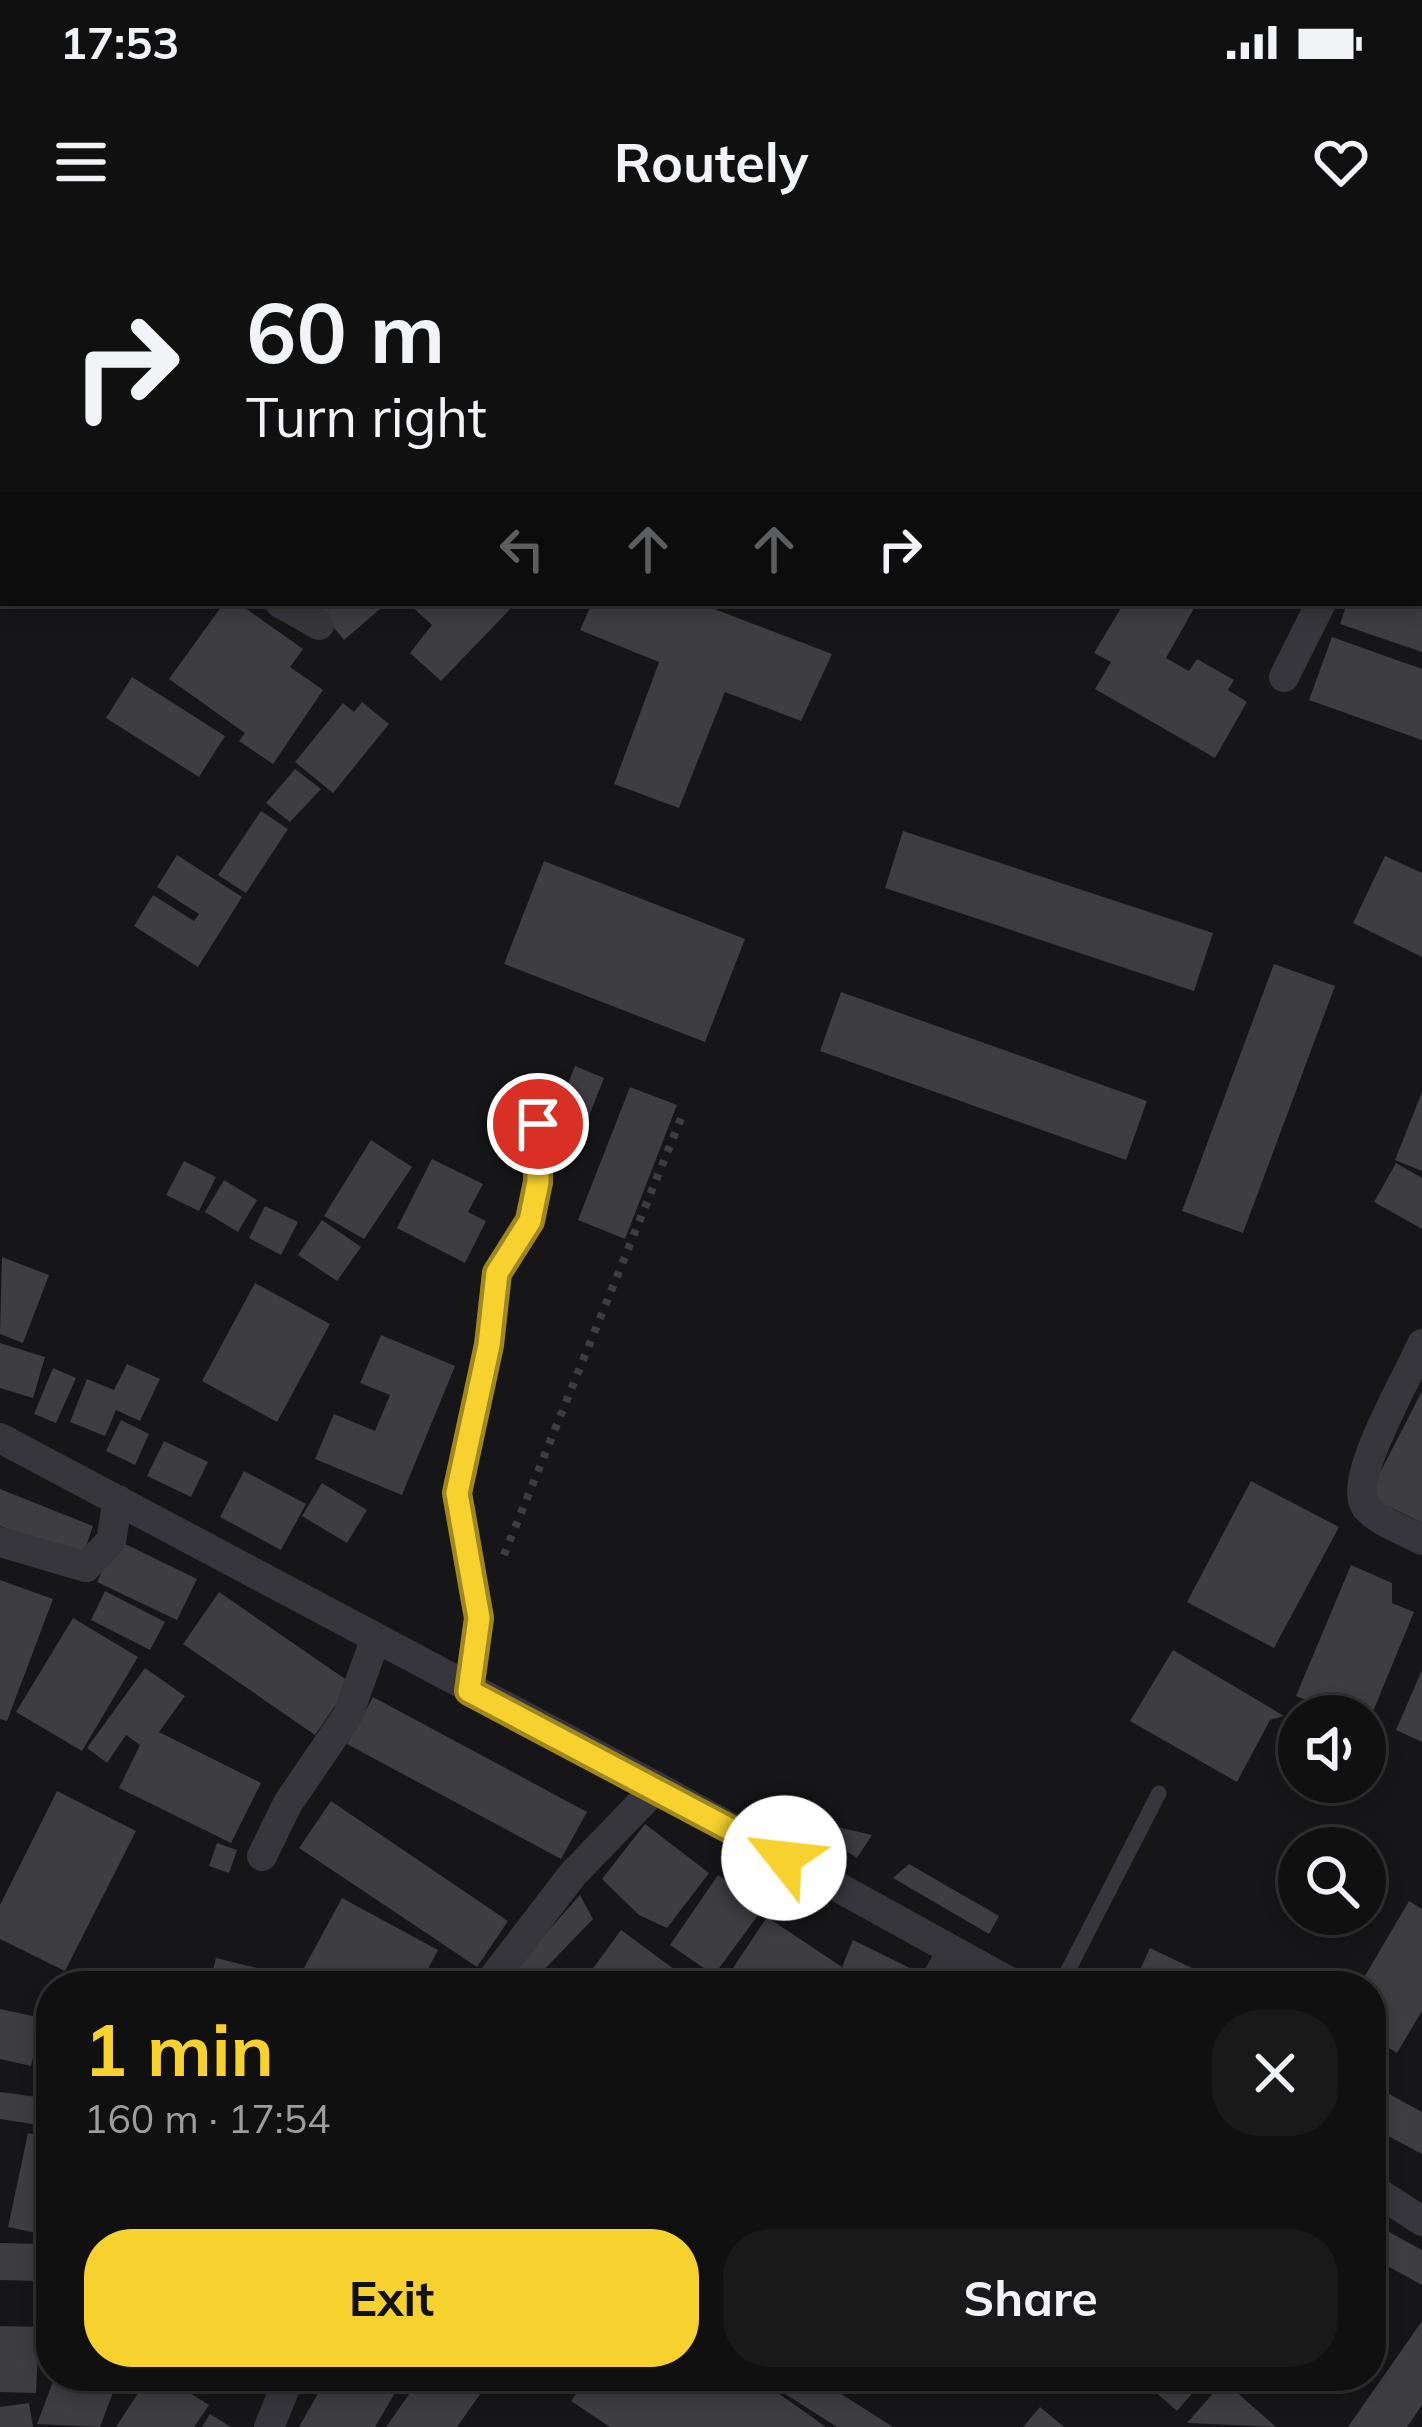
<!DOCTYPE html>
<html lang="en">
<head>
<meta charset="utf-8">
<style>
	:root { --surface:#101011; --page:#19191a; --text:#f1f3f6; --muted:#9c9d9f; --line:#303031; --accent:#f7d22e }
	body { margin:0; font-family:Mulish,sans-serif; background:var(--page); color:var(--text); height:100vh; display:flex; flex-direction:column; font-size:45px; white-space:nowrap }
	* { box-sizing:border-box; margin:0 }
	p { font-size:39px; color:var(--muted) }
	.icon { flex:none; width:66px; height:66px; fill:none; stroke:currentColor; stroke-width:2; stroke-linecap:round; stroke-linejoin:round }
	.map { position:relative; flex:1; overflow:hidden }
	.details { position:absolute; left:36px; top:1731px; width:1350px; height:420px; display:flex; flex-direction:column; background:var(--surface); border-radius:48px; box-shadow:0 6px 18px #0003,0 0 0 3px var(--line) }
	.details>* { flex:none }
	.hud { position:absolute; left:0px; top:0px; width:1422px; height:366px; box-shadow:0 6px 18px #0003,0 0 0 3px var(--line); background:#101011; color:var(--text); overflow:hidden }
	.tools { position:absolute; left:1278px; top:1455px; display:grid; gap:24px }
	.tools a { display:grid; place-items:center; width:108px; height:108px; border-radius:50%; background:var(--surface); box-shadow:0 6px 18px #0003,0 0 0 3px var(--line); font-size:60px }
	.pin { position:absolute; display:grid; place-items:center; width:102px; height:102px; color:#fff; margin:-51px; border:6px solid #fff; border-radius:50%; box-shadow:0 3px 12px #0007 }
	.me { position:absolute; width:132px; margin:-66px; rotate:299deg; stroke-linejoin:round; filter:drop-shadow(0 0 9px #0008) }
	.turn { display:flex; align-items:center; gap:42px; height:252px; padding:0 48px; font-size:54px }
	.turn .icon { width:156px; height:156px; stroke-width:2.5 }
	.turn b { display:block; font-size:84px; line-height:102px }
	.lanes { display:flex; align-items:center; height:114px; padding:0 48px; background:#0003; justify-content:center; gap:60px; direction:ltr }
	.lanes .off { opacity:.35 }
	.round { display:grid; place-items:center; flex:none; width:126px; height:126px; border-radius:48px; background:var(--page) }
	.summary { display:flex; align-items:center; justify-content:space-between; height:204px; padding:0 48px }
	h1 { font-size:72px; font-weight:700; line-height:90px; color:var(--accent) }
	.action { display:flex; gap:24px; margin-top:auto; padding:24px 48px }
	.action a { flex:1; height:138px; border-radius:48px; background:var(--accent); color:#111; font-size:48px; font-weight:700; line-height:138px; text-align:center }
	.action a+a { background:var(--page); color:var(--text) }
	.status { display:flex; justify-content:space-between; align-items:center; height:84px; padding:0 60px; background:var(--surface); direction:ltr }
	.status svg { height:33px; fill:currentColor }
	header { display:flex; justify-content:space-between; align-items:center; height:156px; padding:0 48px; background:var(--surface); font-size:54px; font-weight:700 }
	.map>svg:first-child { display:block }
	.building { fill:#3d3d42 }
	.lines { fill:none; stroke-linecap:round; stroke-linejoin:round }
	.path { stroke:#3c3d43; stroke-width:8; stroke-dasharray:6 9; stroke-linecap:butt }
	.lane { stroke:#36363c; stroke-width:15 }
	.street { stroke:#36363c; stroke-width:30 }
	.route-casing { stroke:#a1881e; stroke-width:30 }
	.route { stroke:#f7d22e; stroke-width:21 }
</style>
</head>
<body>
<div class="status"><b>17:53</b><svg viewBox="0 0 49 12"><path d="M0 12V9h3v3zM5 12V6h3v6zM10 12V3h3v9zM15 12V0h3v12zM26 1h20v11H26zM47 4h2v5h-2z"/></svg></div>
<header><svg class="icon" aria-label="menu" viewBox="0 0 24 24"><path d="M4 6h16M4 12h16M4 18h16"/></svg>Routely<svg class="icon" aria-label="heart" viewBox="0 0 24 24"><path d="M12 20l-8-8c-3-5 5-10 8-4 3-6 11-1 8 4z"/></svg></header>
<div class="map">
<svg width="1422" height="2187" viewBox="0 0 1422 2187">
	<rect width="100%" height="100%" fill="#161517"/>
	<!-- building -->
	<path class="building" d="M224,363h14l65,46 -13,18 33,23 -50,74 -34,-23 6,-8 -76,-54z
		M330,363h57l-43,37 -24,-29z
		M408,363h103l3,2 -73,76 -31,-28 22,-28z
		M592,363h107l133,51 -31,67 -76,-29 -46,116 -65,-24 45,-122 -79,-32z
		M1124,363h73l-31,55 23,13 8,-12 37,21 -6,10 19,12 -32,56 -120,-69 16,-27 -17,-9z
		M1347,363h75v49l-82,-28z
		M1332,397l90,32v71l-113,-40z
		M132,437l93,59 -26,41 -93,-59z
		M362,462l27,22 -56,69 -38,-31 48,-59 11,9z
		M295,529l26,20 -31,33 -24,-19z
		M261,571l27,18 -42,64 -28,-18z
		M903,591l310,102 -19,58 -309,-103z
		M177,615l65,42 -44,70 -64,-41 19,-31 41,26 5,-7 -42,-27z
		M1385,616l37,17v84l-69,-34z
		M544,621l201,78 -40,103 -201,-78z
		M1274,724l61,22 -92,247 -61,-22z
		M841,752l306,109 -21,59 -306,-109z
		M575,826l29,12 -28,71 -30,-12z
		M630,847l47,18 -52,134 -47,-19z
		M1422,852v79l-27,-11z
		M371,900l41,27 -48,72 -40,-23z
		M432,919l51,25 -15,28 18,9 -21,42 -68,-35z
		M184,921l32,16 -17,34 -33,-16z
		M1396,923l26,15v51l-48,-27z
		M224,940l33,20 -19,32 -33,-20z
		M265,966l33,16 -17,33 -32,-17z
		M322,980l39,27 -24,34 -39,-26z
		M2,1017l47,18 -26,68 -23,-9z
		M255,1043l75,41 -53,98 -75,-41z
		M381,1095l74,31 -53,129 -87,-36 19,-45 41,17 15,-36 -30,-12z
		M0,1103l45,14 -12,41 -33,-10z
		M127,1124l33,15 -20,42 -24,-11 -11,26 -35,-14 17,-43 27,11z
		M53,1128l23,10 -20,45 -22,-9z
		M1422,1151v132l-54,-27z
		M121,1180l28,14 -14,31 -29,-14z
		M164,1201l44,21 -17,35 -44,-21z
		M244,1231l62,33 -25,46 -61,-33z
		M1251,1241l88,46 -65,121 -87,-46z
		M322,1243l45,27 -20,33 -45,-27z
		M0,1249l93,37 -11,32 -82,-32z
		M117,1300l80,39 -20,41 -80,-38z
		M1351,1325l41,18v20l22,9 -49,119v-15h-19l-50,-20z
		M0,1340l53,19 -46,122 -7,-2z
		M105,1351l60,31 -15,28 -59,-30z
		M219,1352l132,91 -36,52 -132,-91z
		M73,1378l65,39 -56,94 -66,-39z
		M1173,1410l111,66 -14,4 -33,62 -107,-61z
		M145,1428l40,28 -26,36 102,51 -30,60 -112,-55 21,-43 -14,-10 -19,28 -20,-15z
		M1422,1430v72l-26,-12z
		M373,1457l214,115 -26,47 -214,-115z
		M57,1551l79,40 -71,140 -65,-32v-34z
		M331,1561l177,120 -31,46 -178,-119z
		M645,1584l64,49 -42,55 -28,-13 -37,-36z
		M833,1586l39,9 -15,23 -31,-20z
		M217,1603l20,7 -8,23 -20,-7z
		M909,1624l90,52 -10,18 -96,-56z
		M718,1635l47,31 -51,69 -44,-30z
		M580,1655l13,24 -57,59 -20,-11z
		M342,1658l96,52 -19,36h-83l-32,-18z
		M1409,1661l13,8v102l-25,42 -26,-16v-51h-12z
		M767,1677l75,50 -12,19h-109z
		M621,1690l76,56 -114,-4z
		M853,1700l71,35 -6,11h-41l-35,-19z
		M1150,1708l44,21 -8,17 -46,-16z
		M216,1718l49,12 -4,16h-52z
		M1127,1730l31,16h-40z
		M553,1733l16,13h-27z
		M0,1769l42,9 -11,48 -31,-7z
		M1371,1844l51,28v42l-51,-27z
		M0,1852l51,7v28l-51,-8z
		M28,1893l23,5v98l-43,-9z
		M1371,1982l51,28v35l-51,-28z
		M0,2003l40,1v37l-40,-1z
		M1422,2081v84l-15,22h-59z
		M0,2086l39,1 -3,66 -36,-1z
		M55,2136h64l-19,51 -63,-3z
		M149,2136h14l46,29 -15,22h-78z
		M328,2136h77l-30,51h-76z
		M422,2136h71l-36,51h-71z
		M589,2136h33l16,10 7,-10h59l-2,8 6,-8h46l72,51h-216l-39,-26z
		M757,2136h56l80,51h-56z
		M904,2136h28l-8,12z
		M1137,2136h70l-30,35z
		M1224,2141l52,46 -89,-4z
		M29,2163l4,24h-33v-20z
		M1040,2167l24,20h-41z
		M210,2174l21,13h-29z"/>
	<g class="lines">
		<!-- path -->
		<path class="path" d="M504,1315l178,-439"/>
		<!-- lane -->
		<path class="lane" d="M1060,1746l99,-193"/>
		<!-- street -->
		<path class="street" d="M1239,0l7,3
			M18,3l2,-3
			M586,3v-3
			M1070,3l1,-3
			M1319,3l3,-3
			M0,32l3,-5
			M1419,152l3,3
			M1419,189l3,-5
			M0,209l3,2
			M280,363l39,22
			M1284,437l37,-74
			M1422,1104c-13,32 -76,136 -56,163 11,14 40,24 56,33
			M0,1198l657,349 360,199
			M0,1302l86,25 25,-26 7,-41
			M469,1451l10,-73 -22,-125 32,-149 8,-71 32,-52 9,-39v-58
			M262,1616l26,-53 60,-88 27,-75
			M487,1746l86,-112 84,-87
			M932,1746l21,-35
			M1371,1948l51,33
			M269,2187l21,-51"/>
	</g>
	<g class="lines">
		<!-- route casing -->
		<g class="route-casing">
			<path id="route" d="M538,884v58l-8,39 -33,52 -8,72 -32,148 22,125 -10,73 315,167"/>
		</g>
		<!-- route -->
		<use href="#route" class="route"/>
	</g>
</svg>
<div class="tools">
<a><svg class="icon" aria-label="sound" viewBox="0 0 24 24"><path d="M4 9h4l5-4v14l-5-4H4zM17 9q2 3 0 6"/></svg></a>
<a><svg class="icon" aria-label="search" viewBox="0 0 24 24"><circle cx="10" cy="10" r="6"/><path d="M15 15l6 6"/></svg></a>
</div>
<div class="pin" style="left:538px;top:884px;background:#d93025"><svg class="icon" aria-label="arrive" viewBox="0 0 24 24"><path d="M6 21V4h12l-3 4 3 4H6"/></svg></div>
<svg class="me" style="left:784px;top:1618px" viewBox="-20 -20 40 40"><circle r="19" fill="#fff"/><path d="M0-13L10 11 0 6-10 11z" fill="#f7d22e"/></svg>
<div class="hud">
<div class="turn"><svg class="icon" aria-label="right" viewBox="0 0 24 24"><path d="M7 20v-9h11M14 6l5 5-5 5"/></svg><div><b>60 m</b>Turn right</div></div>
<div class="lanes"><svg class="icon off" aria-label="left" viewBox="0 0 24 24"><path d="M17 20v-9H6M10 6l-5 5 5 5"/></svg><svg class="icon off" aria-label="ahead" viewBox="0 0 24 24"><path d="M12 20V5M6 11l6-6 6 6"/></svg><svg class="icon off" aria-label="ahead" viewBox="0 0 24 24"><path d="M12 20V5M6 11l6-6 6 6"/></svg><svg class="icon" aria-label="right" viewBox="0 0 24 24"><path d="M7 20v-9h11M14 6l5 5-5 5"/></svg></div>
</div>
<section class="details">
<div class="summary"><div><h1>1 min</h1><p>160 m · 17:54</p></div><a class="round"><svg class="icon" aria-label="close" viewBox="0 0 24 24"><path d="M6 6l12 12M18 6L6 18"/></svg></a></div>
<div class="action"><a>Exit</a><a>Share</a></div>
</section>
</div>
</body>
</html>
